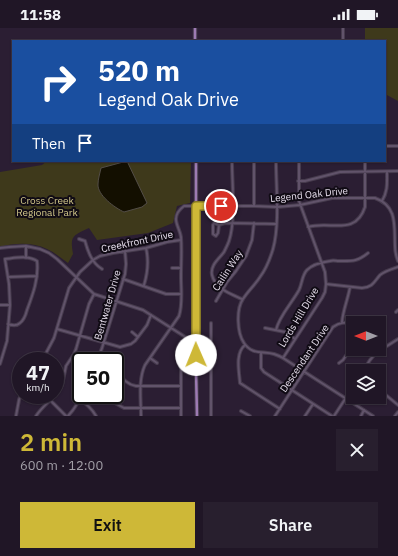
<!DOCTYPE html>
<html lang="en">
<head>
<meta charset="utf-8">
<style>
	:root { --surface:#201626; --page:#281f2e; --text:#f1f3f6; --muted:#a29fa7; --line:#3d3543; --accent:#ceb837 }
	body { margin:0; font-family:"IBM Plex Sans",sans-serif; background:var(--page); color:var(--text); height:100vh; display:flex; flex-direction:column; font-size:15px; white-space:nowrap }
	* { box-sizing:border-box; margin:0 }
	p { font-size:13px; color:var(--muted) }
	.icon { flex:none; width:22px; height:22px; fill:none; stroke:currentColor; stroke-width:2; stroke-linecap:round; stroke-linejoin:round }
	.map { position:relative; height:388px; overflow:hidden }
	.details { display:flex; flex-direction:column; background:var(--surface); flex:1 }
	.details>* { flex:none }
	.top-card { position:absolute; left:12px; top:12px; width:374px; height:122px; border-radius:0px; box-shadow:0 1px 3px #0004,0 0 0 1px var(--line); background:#1a4fa0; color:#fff; overflow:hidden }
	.needle { width:26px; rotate:270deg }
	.buttons { position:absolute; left:346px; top:288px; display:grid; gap:8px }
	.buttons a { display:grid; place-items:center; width:40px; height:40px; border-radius:0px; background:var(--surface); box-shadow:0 1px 3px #0004,0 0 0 1px var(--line); font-size:20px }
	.speed { position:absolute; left:12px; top:324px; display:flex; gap:8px; font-size:20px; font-weight:700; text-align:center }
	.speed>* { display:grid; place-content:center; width:52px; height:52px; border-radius:50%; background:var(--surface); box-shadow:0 1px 3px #0004,0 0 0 1px var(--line); line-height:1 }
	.speed small { font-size:10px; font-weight:400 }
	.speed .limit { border:2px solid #111; border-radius:6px; background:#fff; color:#111 }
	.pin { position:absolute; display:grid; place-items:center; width:34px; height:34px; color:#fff; margin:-17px; border:2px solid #fff; border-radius:50%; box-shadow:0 1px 4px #0007 }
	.me { position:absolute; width:44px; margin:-22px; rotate:359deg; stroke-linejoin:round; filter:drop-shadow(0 0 3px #0008) }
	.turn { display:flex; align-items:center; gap:14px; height:84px; padding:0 20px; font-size:18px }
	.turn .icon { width:52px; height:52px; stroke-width:2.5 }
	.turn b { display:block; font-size:28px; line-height:34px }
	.then { display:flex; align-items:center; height:38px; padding:0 20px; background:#0003; gap:8px; font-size:15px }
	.round { display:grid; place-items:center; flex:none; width:42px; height:42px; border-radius:0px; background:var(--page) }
	.headline { display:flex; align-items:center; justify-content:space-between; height:68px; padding:0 20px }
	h1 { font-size:24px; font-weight:600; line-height:30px; color:var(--accent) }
	.primary-button { display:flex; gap:8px; margin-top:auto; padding:8px 20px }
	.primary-button a { flex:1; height:46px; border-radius:0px; background:var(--accent); color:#111; font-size:16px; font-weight:600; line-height:46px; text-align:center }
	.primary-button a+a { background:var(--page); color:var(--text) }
	.status { display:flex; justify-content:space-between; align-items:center; height:28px; padding:0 20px; background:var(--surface); direction:ltr }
	.status svg { height:11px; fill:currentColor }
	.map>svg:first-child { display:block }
	.green { fill:#3e391b }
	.water { fill:#130f00; stroke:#534d47 }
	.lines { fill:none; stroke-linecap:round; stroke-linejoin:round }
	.minor-casing { stroke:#463b4d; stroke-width:4 }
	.major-casing { stroke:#463b4d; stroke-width:4.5 }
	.minor { stroke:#61536a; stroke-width:2 }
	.major { stroke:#9d7bb3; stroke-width:2.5 }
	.route-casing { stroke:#867824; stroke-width:10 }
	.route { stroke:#ceb837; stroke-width:7 }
	.labels { text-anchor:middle; stroke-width:4; stroke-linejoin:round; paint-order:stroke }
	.street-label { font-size:10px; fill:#e7dfed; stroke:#100b14 }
	.park-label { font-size:10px; fill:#d3c88b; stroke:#100b14 }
</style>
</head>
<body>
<div class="status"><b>11:58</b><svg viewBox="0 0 49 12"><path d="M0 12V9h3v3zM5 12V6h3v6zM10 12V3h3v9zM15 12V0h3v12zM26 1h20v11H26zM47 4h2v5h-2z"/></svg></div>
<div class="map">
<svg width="398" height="388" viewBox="0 0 398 388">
	<rect width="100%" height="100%" fill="#2b1e33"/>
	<!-- green -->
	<path class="green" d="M365,0h33v73l-13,-7v-53h-20z
		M47,133h144l-1,42 -13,3 -4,17 -25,10 -51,7 -8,-12c-17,8 -19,8 -16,26l-5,9c-7,-5 -14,-11 -21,-14 -15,-7 -32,-6 -47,-2v-75l42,-7z"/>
	<!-- water -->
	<path class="water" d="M127,133l20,42 -5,4 -18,5c-9,-4 -27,-17 -26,-28 0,-5 2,-11 3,-16z"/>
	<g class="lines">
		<!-- minor casing -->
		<g class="minor-casing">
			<path id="minor" d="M343,0v13
				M385,118h13
				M232,133c0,23 4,59 -3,80 -1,3 -3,7 -5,11 -5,7 -14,13 -12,23 3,14 19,19 30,24
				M254,133v45
				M276,133c0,26 4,63 -3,88 -3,10 -7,20 -13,28 -5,8 -12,14 -17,22 -7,10 -6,34 1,44 8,12 18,8 30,11 3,1 6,2 9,4l90,58
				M299,133v40l26,71 1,12 36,4c11,-1 12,-6 18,-13 5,-4 12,-6 18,-8
				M298,153h7l35,-9 58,-1
				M382,173c6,-10 5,-18 5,-29
				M219,197l-1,8 -2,3 -3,-2v-9l1,-2 5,2 6,-2 51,1
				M308,199c22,-7 47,10 57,-20v-46
				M79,211l6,2c3,11 7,22 17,28
				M26,218v12
				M0,220l9,-1 17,-1 14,3 9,4 8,6 37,35 49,16 47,30 -7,11 -2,5v60
				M172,240h9
				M8,249l29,-1
				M123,251l43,15h15
				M144,257c4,-13 5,-24 2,-37
				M216,273l11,-19 9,-11 10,-15 6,-16 2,-17
				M0,277h10
				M396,284l2,-2
				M342,294c1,-12 6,-23 8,-35
				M265,300l20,4 10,7
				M57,301l63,18 11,-3 4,-3 12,-16 4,-10
				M276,302c3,-14 16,-27 23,-40 3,-6 3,-15 8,-20 5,-5 16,-8 23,-9 3,-1 6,0 9,0 13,0 18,1 29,-8
				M132,304l6,5
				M379,313l4,7
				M245,317c-10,8 -6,26 -5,38l40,26
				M261,325v15l3,4 68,44
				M196,327h16
				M150,330l7,5
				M283,330l39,-60 3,-6 1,-8
				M42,333l3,-6 9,-17 15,-50 11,-16 13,-12 7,-4 13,-3 33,-5 21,-6 14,-2
				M97,333l5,-13 23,-74 1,-10 -1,-13
				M339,335l4,-3 10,-15
				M0,336l7,-23 3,-36 -1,-21 -4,-25c10,-1 24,-4 32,2 2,17 -4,33 -10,49 -1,4 -3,10 -7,13 -3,3 -9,2 -12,1
				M363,343l7,-11 6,-7 22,-14
				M119,344c2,7 10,13 17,14h45
				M381,363l17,14
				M45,367l21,21
				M55,367l7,-10 4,-19 8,-12 2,-5 13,-45 5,-10
				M108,367l7,8 9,5h57
				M80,372c7,4 12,9 16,16
				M241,383l9,5
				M16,388l3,-16 2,-6
				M36,388c5,-8 13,-14 19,-21
				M68,388l5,-6 10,-15
				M141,388c0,-17 -3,-36 4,-51l34,-49c4,-12 2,-27 2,-39 0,-14 1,-27 0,-40 -1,-7 -5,-12 -5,-18 0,-5 4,-10 8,-13h70l23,1 23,-2 32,-7h43c23,8 19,29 20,48 0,5 1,10 3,15
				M211,388v-93
				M275,388l58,-89c7,-5 12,-5 20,-3
				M305,388l8,-12
				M334,388l19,-29
				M361,388l3,-6
				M395,388l3,-4"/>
		</g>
		<!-- major casing -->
		<g class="major-casing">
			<path id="major" d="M195,0v13
				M196,133v45l-1,116 2,94"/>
		</g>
		<!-- minor -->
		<use href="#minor" class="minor"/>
		<!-- major -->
		<use href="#major" class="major"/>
	</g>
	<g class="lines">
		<!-- route casing -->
		<g class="route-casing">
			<path id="route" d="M196,327v-149h25"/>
		</g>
		<!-- route -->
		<use href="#route" class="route"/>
	</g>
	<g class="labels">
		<!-- street labels -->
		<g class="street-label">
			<text transform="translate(309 166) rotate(-6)" y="4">Legend Oak Drive</text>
			<text transform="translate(137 213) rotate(-12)" y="4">Creekfront Drive</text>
			<text transform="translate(227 242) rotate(-57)" y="4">Cailin Way</text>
			<text transform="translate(107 277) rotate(-74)" y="4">Bentwater Drive</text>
			<text transform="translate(298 289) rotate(-59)" y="4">Lords Hill Drive</text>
			<text transform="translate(304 330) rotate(-56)" y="4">Descendant Drive</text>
		</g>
		<!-- park labels -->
		<g class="park-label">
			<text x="47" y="176">Cross Creek<tspan x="47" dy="12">Regional Park</tspan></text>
		</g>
	</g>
</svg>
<div class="buttons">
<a><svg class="needle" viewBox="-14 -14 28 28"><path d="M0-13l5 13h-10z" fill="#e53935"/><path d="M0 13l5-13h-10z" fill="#a29fa7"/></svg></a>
<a><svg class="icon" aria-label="layers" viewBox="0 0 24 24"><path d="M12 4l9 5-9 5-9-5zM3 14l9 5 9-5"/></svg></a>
</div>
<div class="speed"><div>47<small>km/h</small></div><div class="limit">50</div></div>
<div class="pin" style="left:221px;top:178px;background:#d93025"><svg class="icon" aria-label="arrive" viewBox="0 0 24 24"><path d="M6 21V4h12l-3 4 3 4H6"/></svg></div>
<svg class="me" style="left:196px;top:327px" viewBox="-20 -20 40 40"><circle r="19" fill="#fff"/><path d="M0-13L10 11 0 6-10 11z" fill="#ceb837"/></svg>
<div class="top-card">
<div class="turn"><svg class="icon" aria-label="right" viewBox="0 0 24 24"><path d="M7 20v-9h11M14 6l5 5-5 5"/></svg><div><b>520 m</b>Legend Oak Drive</div></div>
<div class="then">Then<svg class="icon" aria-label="arrive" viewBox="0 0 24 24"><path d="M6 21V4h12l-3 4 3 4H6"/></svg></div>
</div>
</div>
<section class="details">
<div class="headline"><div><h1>2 min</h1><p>600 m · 12:00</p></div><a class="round"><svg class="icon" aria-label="close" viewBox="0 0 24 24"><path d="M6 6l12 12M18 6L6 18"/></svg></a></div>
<div class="primary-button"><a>Exit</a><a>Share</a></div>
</section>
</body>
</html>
